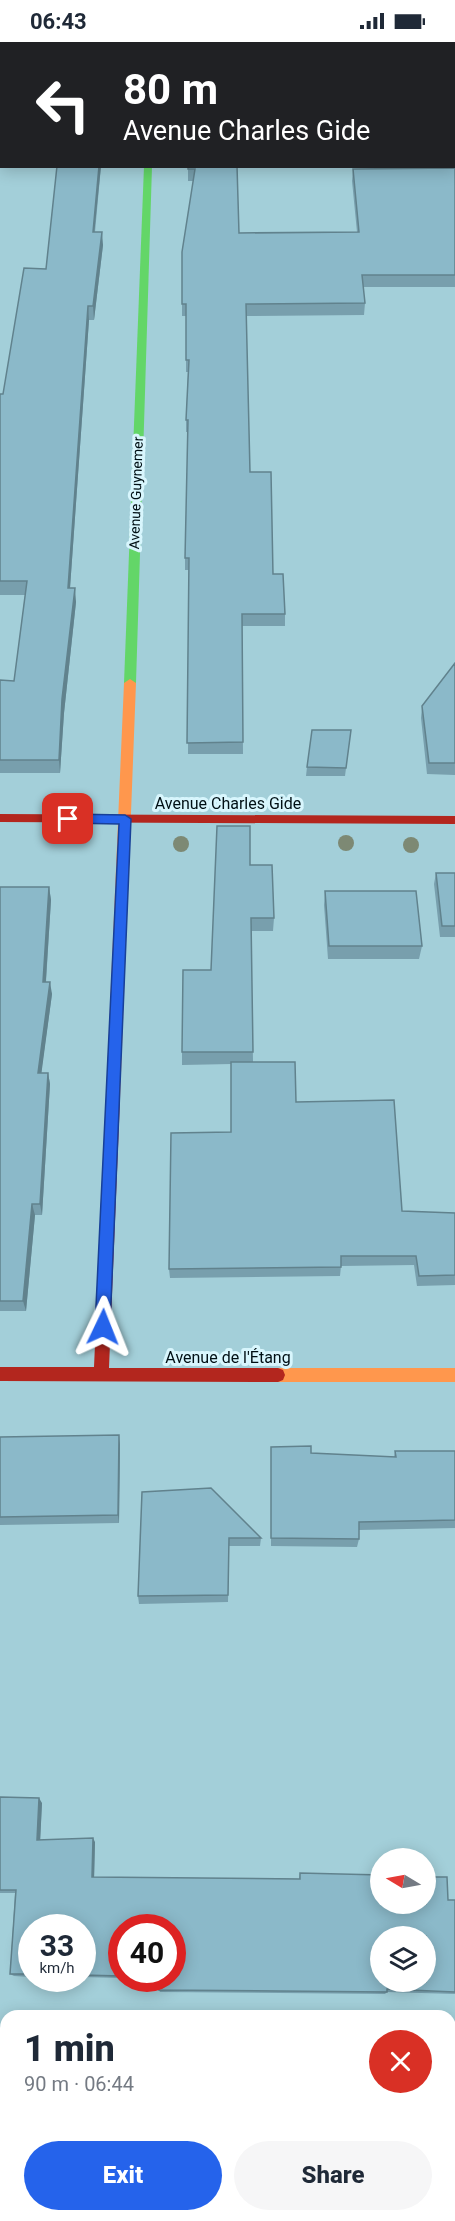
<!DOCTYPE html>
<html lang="en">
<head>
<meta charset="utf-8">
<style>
	:root { --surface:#fff; --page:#f6f6f7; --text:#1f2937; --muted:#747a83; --accent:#2563eb }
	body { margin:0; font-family:Roboto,sans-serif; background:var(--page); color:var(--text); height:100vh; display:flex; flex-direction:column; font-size:22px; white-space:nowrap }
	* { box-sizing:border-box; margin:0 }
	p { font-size:20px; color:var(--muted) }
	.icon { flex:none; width:33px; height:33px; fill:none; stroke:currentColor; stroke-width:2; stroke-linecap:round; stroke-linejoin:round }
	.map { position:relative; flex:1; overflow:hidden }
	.side { position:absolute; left:0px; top:1968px; width:456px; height:212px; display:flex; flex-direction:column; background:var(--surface); border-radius:18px 18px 0 0; box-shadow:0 3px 15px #0003 }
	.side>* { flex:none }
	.guide { position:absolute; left:0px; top:0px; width:456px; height:126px; box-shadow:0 3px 15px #0003; background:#202124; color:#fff; overflow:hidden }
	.needle { width:39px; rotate:280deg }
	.tools { position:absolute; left:370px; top:1806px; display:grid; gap:12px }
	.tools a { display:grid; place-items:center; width:66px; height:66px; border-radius:50%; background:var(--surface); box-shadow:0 3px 15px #0003; font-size:30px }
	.speed { position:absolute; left:18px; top:1872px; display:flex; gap:12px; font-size:30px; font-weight:700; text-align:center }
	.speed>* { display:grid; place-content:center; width:78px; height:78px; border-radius:50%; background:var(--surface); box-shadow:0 3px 15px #0003; line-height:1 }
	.speed small { font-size:15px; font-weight:400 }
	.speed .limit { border:9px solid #d22; background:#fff; color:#111 }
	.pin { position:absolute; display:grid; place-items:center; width:51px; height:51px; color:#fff; margin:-26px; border-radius:12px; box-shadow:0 3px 9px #0006 }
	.me { position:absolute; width:66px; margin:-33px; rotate:2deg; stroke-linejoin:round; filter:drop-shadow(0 0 4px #0008) }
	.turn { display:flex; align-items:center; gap:21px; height:126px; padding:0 24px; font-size:27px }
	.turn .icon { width:78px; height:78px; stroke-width:2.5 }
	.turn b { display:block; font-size:42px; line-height:51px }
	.round { display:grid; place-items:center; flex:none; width:63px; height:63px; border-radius:32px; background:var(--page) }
	.head { display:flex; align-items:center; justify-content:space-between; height:102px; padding:0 24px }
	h1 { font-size:36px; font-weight:800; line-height:45px }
	.primary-button { display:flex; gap:12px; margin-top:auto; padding:12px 24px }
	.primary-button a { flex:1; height:69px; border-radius:36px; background:var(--accent); color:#fff; font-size:24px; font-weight:800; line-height:69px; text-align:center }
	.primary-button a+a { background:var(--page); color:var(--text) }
	.status { display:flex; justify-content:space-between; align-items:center; height:42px; padding:0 30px; background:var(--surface); direction:ltr }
	.status svg { height:16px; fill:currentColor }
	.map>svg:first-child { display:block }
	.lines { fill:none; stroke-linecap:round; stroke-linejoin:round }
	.street { fill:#f1f8f9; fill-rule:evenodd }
	.fast { fill:#63d668; fill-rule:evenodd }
	.slow { fill:#ff974d; fill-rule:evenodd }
	.jam { fill:#b3261e; fill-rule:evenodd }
	.tree { fill:#7d8974 }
	.wall { fill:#789fad }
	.shaded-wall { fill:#61828d }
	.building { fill:#8bb9c9; stroke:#61828d; stroke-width:1.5; fill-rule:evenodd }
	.route { fill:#2563eb; stroke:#184099; stroke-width:1.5 }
	.labels { text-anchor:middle; stroke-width:6; stroke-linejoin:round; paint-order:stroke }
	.far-street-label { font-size:14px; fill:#000f14; stroke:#d8f6fd }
	.street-label { font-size:16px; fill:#000f14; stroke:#d8f6fd }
</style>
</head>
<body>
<div class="status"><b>06:43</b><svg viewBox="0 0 49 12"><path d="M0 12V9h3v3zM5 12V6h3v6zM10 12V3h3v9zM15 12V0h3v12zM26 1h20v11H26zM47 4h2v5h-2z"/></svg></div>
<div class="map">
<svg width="455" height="2179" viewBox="0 0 455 2179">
	<rect width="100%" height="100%" fill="#a3cfd9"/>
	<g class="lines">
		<!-- street -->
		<path class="street" d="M144,0h18v2h-18z
			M450,2041h5v46h-5z
			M0,2046l6,1v46l-6,-1z
			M43,2174h47l1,5h-48z"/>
		<!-- fast -->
		<path class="fast" d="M144,124h8l-16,517 -6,4 -6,-4z"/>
		<!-- slow -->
		<path class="slow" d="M130,637l6,4 -16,416 -2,4h-10l-2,-4 18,-416z
			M278,1326h177v14h-177l-5,-2 -2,-5 2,-5z"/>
		<!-- jam -->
		<path class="jam" d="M0,772l455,2v8l-455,-2z
			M113,1051l5,2 2,4 -11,269h169l5,2 2,5 -2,5 -5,2 -278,-1v-14h94l12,-268 2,-4z"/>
	</g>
	<!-- trees -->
	<g class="tree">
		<circle cx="346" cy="801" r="8"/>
		<circle cx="181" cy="802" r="8"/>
		<circle cx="411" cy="803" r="8"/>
	</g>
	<!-- wall -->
	<path class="wall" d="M0,2h2v73h-2z
		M57,124h44l-6,66 8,13 -9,75h-5l-19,268 6,14 -12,111 -4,60h-60v-93l14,1 11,-86h-25v-201h3l43,-125z
		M188,124h49l2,67 118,-1 -5,-51 1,-12 102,-1v119h-92l2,16 -1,12 -118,1 4,156 23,102 12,40v12h-43l1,128h-55l1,-184h-4v-12l3,-126h-2v-12l2,-48h-2v-56h-4v-12l11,-123h-5z
		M455,621v112l-28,-1 -6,-56 1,-12z
		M351,688l-6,46h-39l1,-9z
		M250,823l24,53 -1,13h-22l2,131 43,40 106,109 53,2v72l-38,1 -3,-21 -73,1 -1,10 -170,2 -1,-9 62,-137v-68l-49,1v-13l29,-82z
		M436,831h19v64h-15l-6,-53z
		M0,845h49l2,13 -5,82 6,12 -11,79h7l2,11 -8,131h-7l-9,96h-26z
		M325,849l97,55 -3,13h-91l-4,-54z
		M0,1395l120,7 -1,79 -119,2z
		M271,1405l40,6 83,4 1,-6h60v77l-96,2v9l-2,8 -86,-1z
		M142,1450l119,46 -1,8h-31l-1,56 -89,2 -1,-8z
		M0,1755l42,6 -2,37 55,2 -1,35 205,2 1,-6 148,27h7v94l-68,-2 -2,2 -225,-2 -1,-2 13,-12 -50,-50v50l-40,-1v-49h-50v49l-18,-1 -4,-2 5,-81h-15z"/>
	<!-- shaded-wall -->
	<path class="shaded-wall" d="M99,124h2l-8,79v-13z
		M102,190l1,13 -9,75 -1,-14z
		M88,264l1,14 -20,282 -1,-14z
		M75,546l1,14 -12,111 -4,60 -1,-13 3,-61z
		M49,845l2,13 -6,94 -2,-12z
		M50,940l2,12 -12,90 -2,-11z
		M48,1031l2,11 -8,131 -2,-11z
		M32,1162l3,11 -9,96 -3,-10z
		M119,1393l1,9 -1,79 -1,-8z
		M39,1756l3,5 -2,41 -3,-4z
		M93,1796l2,4 -1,39 -2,-4z"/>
	<!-- building -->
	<path class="building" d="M211,0h244v80l-1,-78h-243z
		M109,1v1h-63z
		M0,2h2v60h-2z
		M57,124h42l-6,66h9l-9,74h-5l-20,282h7l-13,111 -3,61h-59v-80l14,1 13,-100h-27v-187h3l21,-126 22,1z
		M188,124h49l2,67 120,-1 -6,-63 102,-1v107h-93l3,28 -119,1 4,168h21l2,102h10l2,40h-43l1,128 -56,1 2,-185h-4l3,-138h-2l3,-60h-3v-56h-4v-52l13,-83h-7z
		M455,621v100h-26l-7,-57z
		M312,688h39l-5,38 -39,-1z
		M217,784h33v39h22l2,53h-23l2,134h-71l1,-82h28z
		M436,831h19v53h-13z
		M0,845h49l-6,95h7l-12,91h10l-8,131h-8l-9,97h-23z
		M325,849h91l6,55h-93z
		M231,1020h64l1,40 98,-2 8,111 53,2v62l-36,1 -3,-20h-75v11l-172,2 2,-136 60,-1z
		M119,1393l-1,80 -118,2v-80z
		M311,1404v7l85,4 -1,-6h60v69l-96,2v17l-88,-1v-91z
		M211,1446l50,50h-32l-1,57 -90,1 4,-104z
		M0,1755l39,1 -2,42 56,-2 -1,39 208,2v-6l81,2v29h45v-27h21l1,23h7v92l-68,-3v3l-228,-2v-12h13v-50h-50v48l-40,-1v-47h-50v46h-22l6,-84h-16zM381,1894h45v46h-45z"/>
	<!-- route -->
	<path class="route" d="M68,772l57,1 6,4 -21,508 -2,5 -5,2 -5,-2 -3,-5 24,-503 -51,-1 -6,-4z"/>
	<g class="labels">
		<!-- far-street labels -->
		<g class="far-street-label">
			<text transform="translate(136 451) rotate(-88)" y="5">Avenue Guynemer</text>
		</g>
		<!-- street labels -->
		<g class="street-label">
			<text x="228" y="767">Avenue Charles Gide</text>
			<text x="228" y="1321">Avenue de l'Étang</text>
		</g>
	</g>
</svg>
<div class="tools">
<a><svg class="needle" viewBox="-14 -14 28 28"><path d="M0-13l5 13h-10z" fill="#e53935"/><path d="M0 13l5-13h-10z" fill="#747a83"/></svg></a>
<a><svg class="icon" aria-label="layers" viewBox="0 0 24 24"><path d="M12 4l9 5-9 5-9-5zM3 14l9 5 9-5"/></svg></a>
</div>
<div class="speed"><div>33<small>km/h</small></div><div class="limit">40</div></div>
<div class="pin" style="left:68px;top:777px;background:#d93025"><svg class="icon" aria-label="arrive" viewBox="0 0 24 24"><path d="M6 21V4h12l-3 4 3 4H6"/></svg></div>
<svg class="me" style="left:103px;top:1285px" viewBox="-20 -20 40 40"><path d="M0-17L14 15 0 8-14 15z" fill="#2563eb" stroke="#fff" stroke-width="4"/></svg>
<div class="guide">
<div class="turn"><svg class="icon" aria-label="left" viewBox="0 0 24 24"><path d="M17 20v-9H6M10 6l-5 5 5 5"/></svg><div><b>80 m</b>Avenue Charles Gide</div></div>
</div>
<section class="side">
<div class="head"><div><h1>1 min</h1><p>90 m · 06:44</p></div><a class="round" style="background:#d93025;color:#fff"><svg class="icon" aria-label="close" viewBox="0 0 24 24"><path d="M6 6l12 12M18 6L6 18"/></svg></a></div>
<div class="primary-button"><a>Exit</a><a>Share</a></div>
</section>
</div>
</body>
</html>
